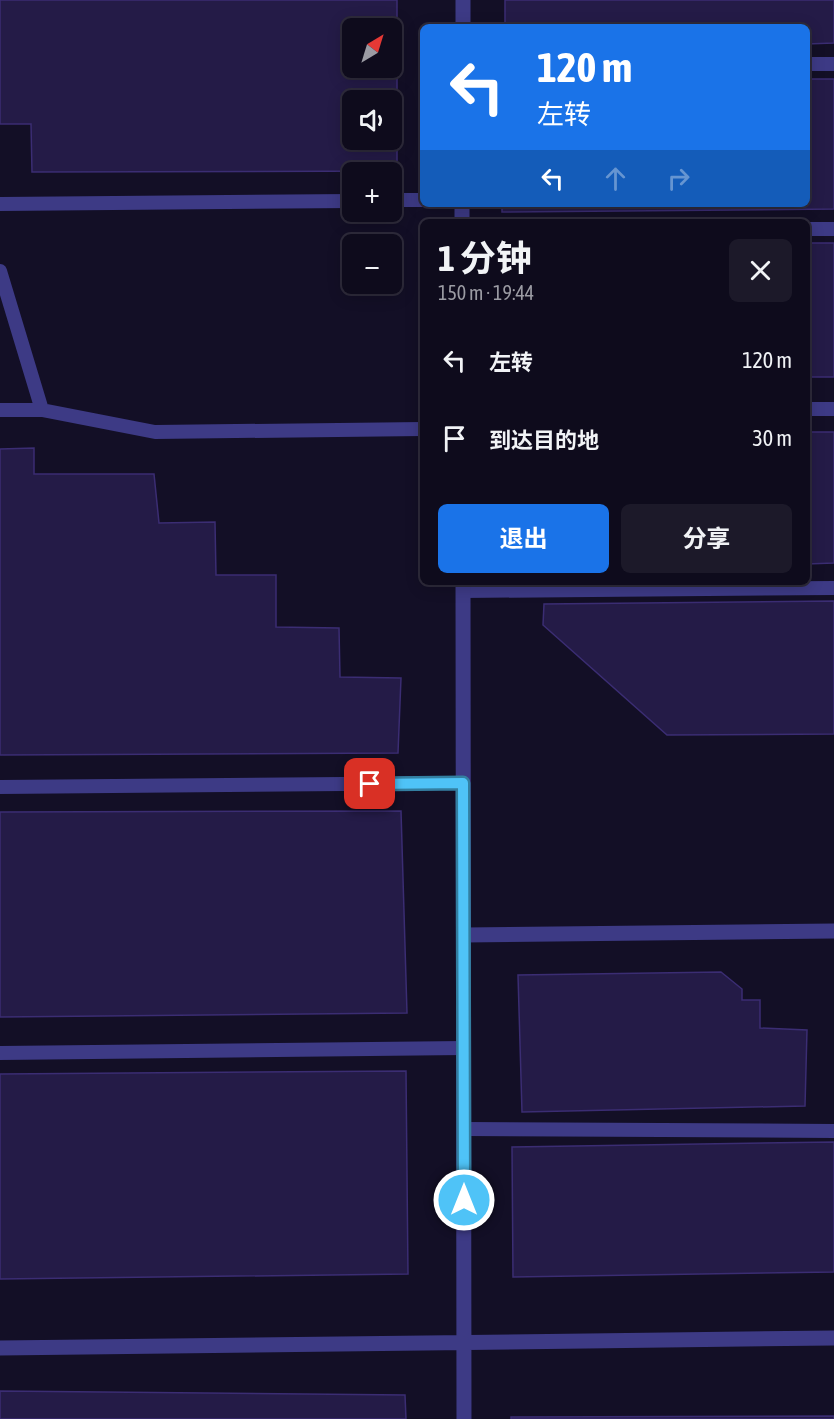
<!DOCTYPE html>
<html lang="zh">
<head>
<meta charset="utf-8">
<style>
	:root { --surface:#0e0b1c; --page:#1c1929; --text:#f1f3f6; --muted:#9b9ba3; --line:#2e2b3b; --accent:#1a73e8 }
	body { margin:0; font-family:"Asap Condensed","Noto Sans SC",sans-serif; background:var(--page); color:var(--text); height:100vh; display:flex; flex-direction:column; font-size:22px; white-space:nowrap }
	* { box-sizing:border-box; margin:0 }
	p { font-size:20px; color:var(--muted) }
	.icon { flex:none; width:33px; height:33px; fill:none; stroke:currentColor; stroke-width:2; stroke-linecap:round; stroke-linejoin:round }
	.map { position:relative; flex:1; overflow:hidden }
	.panel { position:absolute; left:420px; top:219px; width:390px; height:366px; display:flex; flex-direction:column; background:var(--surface); border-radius:9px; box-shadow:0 3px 15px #0003,0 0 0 2px var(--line) }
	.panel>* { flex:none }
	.guide { position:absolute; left:420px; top:24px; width:390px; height:183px; border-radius:9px; box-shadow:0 3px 15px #0003,0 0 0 2px var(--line); background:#1a73e8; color:#fff; overflow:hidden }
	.needle { width:39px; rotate:38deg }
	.tools { position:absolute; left:342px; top:18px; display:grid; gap:12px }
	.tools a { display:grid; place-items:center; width:60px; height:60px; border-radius:9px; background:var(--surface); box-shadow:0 3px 15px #0003,0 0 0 2px var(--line); font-size:30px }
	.pin { position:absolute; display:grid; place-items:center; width:51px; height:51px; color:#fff; margin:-26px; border-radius:12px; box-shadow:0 3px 9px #0006 }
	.me { position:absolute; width:66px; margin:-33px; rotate:0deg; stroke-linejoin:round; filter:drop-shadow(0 0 4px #0008) }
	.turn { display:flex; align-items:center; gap:21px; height:126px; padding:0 18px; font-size:27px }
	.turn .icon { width:78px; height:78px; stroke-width:2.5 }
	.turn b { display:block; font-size:42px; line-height:51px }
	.lanes { display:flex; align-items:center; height:57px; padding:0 18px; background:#0003; justify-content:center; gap:30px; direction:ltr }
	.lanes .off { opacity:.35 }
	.round { display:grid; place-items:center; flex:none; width:63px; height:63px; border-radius:9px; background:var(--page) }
	.head { display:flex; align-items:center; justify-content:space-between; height:102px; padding:0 18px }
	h1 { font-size:36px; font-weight:700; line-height:45px }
	.cta { display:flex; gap:12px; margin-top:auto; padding:12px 18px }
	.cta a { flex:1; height:69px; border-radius:9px; background:var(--accent); color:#fff; font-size:24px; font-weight:700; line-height:69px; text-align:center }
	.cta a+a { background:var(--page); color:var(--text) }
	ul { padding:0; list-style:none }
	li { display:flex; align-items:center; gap:18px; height:78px; padding:0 18px }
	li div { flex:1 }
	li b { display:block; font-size:22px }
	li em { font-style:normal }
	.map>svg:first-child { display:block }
	.building { fill:#241b47; stroke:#3b2d73; stroke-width:1.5; fill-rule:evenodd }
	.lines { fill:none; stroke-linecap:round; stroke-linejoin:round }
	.service { stroke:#3d3a85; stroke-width:14 }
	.minor { stroke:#3d3a85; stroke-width:15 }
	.route-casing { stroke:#337fa1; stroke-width:15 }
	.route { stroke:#4fc3f7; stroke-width:10 }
</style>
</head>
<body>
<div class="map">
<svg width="834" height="1419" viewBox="0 0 834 1419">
	<rect width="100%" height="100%" fill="#130f26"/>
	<!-- building -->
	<path class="building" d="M0,0h397v171l-365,1 -1,-48h-31zM352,28h40v40h-40zM352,100h40v40h-40z
		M505,0h329v43l-27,1v-17h-302z
		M807,79h27v130l-332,3v-8h305z
		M807,243h27v134h-27z
		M807,432h27v131l-27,1z
		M34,448v26h120l5,49 56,-1 1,53h60v52l63,1 1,49 61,1 -3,75 -398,2v-306z
		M834,601v133l-167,1 -124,-110 1,-21z
		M401,811l6,202 -407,4v-205z
		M721,972l21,17v11h18v28l47,2 -2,76 -283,6 -4,-137z
		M406,1071l2,203 -408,5v-205z
		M834,1142v130l-321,5 -1,-130z
		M0,1391l405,4 1,24h-406z
		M834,1416v3h-323v-2z"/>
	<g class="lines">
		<!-- service -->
		<path class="service" d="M807,64h27
			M392,200h31
			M0,204l352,-3
			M807,229h27
			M0,271l42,139
			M807,409h27
			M0,410h42l113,22 268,-3
			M463,591l371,-3
			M0,787l463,-4
			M0,1053l464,-5
			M465,1129l369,2"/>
		<!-- minor -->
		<path class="minor" d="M463,0v27
			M462,222v-18
			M463,582l1,837
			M464,935l370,-4
			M0,1348l834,-10"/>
	</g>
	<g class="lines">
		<!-- route casing -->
		<g class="route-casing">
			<path id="route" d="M370,784l93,-1 1,417"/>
		</g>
		<!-- route -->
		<use href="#route" class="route"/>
	</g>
</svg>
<div class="tools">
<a><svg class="needle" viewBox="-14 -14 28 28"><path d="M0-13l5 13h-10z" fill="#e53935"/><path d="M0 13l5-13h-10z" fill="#9b9ba3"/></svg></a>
<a><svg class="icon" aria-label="sound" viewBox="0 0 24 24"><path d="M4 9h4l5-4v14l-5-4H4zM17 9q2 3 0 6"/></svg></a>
<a>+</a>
<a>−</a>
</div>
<div class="pin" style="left:370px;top:784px;background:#d93025"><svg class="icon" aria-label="arrive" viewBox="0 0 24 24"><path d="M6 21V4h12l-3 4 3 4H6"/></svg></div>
<svg class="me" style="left:464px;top:1200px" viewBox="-20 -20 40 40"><circle r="17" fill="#4fc3f7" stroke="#fff" stroke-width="3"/><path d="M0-11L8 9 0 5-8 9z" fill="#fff"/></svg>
<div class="guide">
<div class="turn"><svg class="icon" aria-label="left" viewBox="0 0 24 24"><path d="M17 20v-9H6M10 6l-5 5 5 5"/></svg><div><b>120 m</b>左转</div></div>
<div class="lanes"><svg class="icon" aria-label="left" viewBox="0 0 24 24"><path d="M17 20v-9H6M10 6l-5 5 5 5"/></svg><svg class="icon off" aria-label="ahead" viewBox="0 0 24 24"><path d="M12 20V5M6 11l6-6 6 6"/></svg><svg class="icon off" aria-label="right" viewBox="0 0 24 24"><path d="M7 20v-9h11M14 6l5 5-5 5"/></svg></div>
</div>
<section class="panel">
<div class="head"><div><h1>1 分钟</h1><p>150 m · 19:44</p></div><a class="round"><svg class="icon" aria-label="close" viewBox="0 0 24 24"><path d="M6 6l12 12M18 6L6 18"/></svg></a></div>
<ul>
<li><svg class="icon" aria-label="left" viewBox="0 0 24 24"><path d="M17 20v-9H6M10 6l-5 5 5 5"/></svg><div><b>左转</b></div><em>120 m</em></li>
<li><svg class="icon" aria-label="arrive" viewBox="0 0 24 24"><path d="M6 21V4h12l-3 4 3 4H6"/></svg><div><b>到达目的地</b></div><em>30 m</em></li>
</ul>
<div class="cta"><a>退出</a><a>分享</a></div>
</section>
</div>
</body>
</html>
